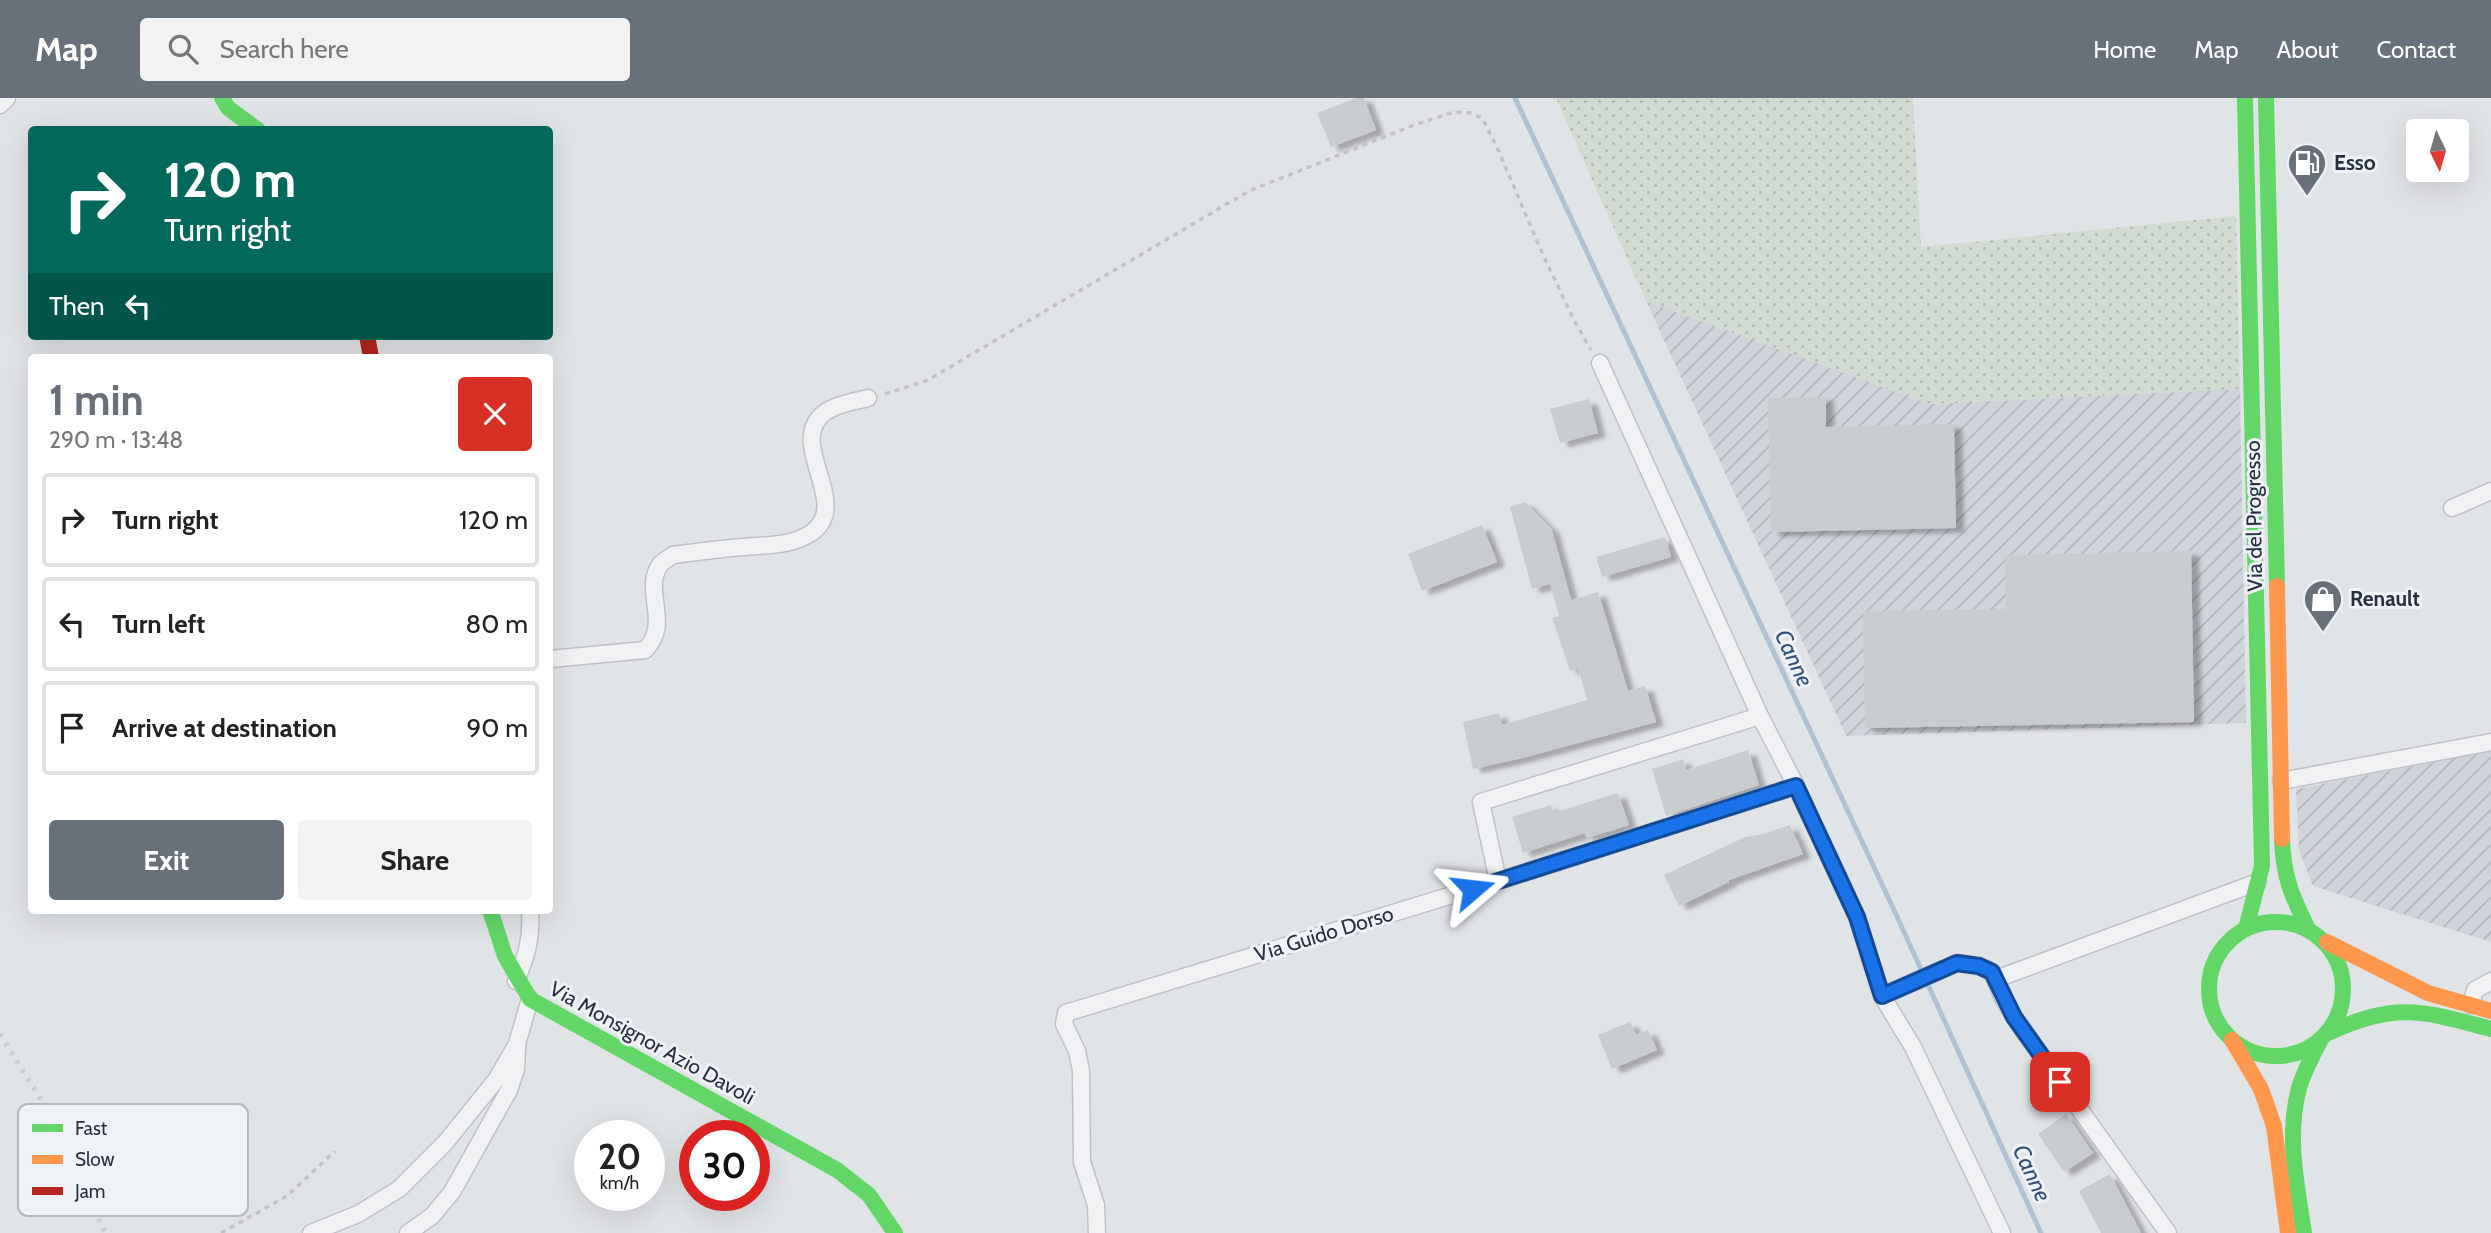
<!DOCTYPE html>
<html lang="en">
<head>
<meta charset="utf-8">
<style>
	:root { --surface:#fff; --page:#f2f2f2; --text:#222; --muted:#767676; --line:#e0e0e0; --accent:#68707a }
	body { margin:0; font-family:Cabin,sans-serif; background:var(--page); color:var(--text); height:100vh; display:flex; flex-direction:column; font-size:26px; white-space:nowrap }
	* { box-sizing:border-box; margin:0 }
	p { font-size:23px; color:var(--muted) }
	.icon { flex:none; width:38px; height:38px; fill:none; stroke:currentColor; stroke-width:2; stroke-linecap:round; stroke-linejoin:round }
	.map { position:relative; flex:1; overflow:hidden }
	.drawer { position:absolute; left:28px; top:256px; width:525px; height:560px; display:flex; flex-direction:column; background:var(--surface); border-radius:7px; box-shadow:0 7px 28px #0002 }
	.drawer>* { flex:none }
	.top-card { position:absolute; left:28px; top:28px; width:525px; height:214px; border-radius:7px; box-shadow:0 7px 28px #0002; background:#00695c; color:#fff; overflow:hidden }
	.needle { width:46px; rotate:175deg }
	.fabs { position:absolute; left:2406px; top:21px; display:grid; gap:14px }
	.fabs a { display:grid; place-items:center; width:63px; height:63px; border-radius:7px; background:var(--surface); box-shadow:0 7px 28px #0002; font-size:35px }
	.speed { position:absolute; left:574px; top:1022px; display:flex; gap:14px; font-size:35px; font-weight:700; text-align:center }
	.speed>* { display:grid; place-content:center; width:91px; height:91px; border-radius:50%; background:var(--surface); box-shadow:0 7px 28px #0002; line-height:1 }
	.speed small { font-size:18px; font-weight:400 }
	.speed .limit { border:10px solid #d22; background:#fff; color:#111 }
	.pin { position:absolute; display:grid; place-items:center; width:60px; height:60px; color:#fff; margin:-30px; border-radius:14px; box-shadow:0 4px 10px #0006 }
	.me { position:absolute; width:77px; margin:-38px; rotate:73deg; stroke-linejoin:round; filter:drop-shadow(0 0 5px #0008) }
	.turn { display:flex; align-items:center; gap:24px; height:147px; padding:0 21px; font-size:32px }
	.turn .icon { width:91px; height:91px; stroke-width:2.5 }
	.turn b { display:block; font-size:49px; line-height:60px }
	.then { display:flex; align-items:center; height:66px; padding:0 21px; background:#0003; gap:14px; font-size:26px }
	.round { display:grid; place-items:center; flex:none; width:74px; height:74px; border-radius:7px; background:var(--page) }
	.overview { display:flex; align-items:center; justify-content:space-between; height:119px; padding:0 21px }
	h1 { font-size:42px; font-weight:800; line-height:52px; color:var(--accent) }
	.cta { display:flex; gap:14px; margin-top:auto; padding:14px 21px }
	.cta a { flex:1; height:80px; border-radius:7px; background:var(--accent); color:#fff; font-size:28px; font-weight:800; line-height:80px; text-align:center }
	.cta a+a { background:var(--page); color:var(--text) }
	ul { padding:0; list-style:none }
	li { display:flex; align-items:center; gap:21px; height:94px; margin:0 14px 10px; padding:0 7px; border:4px solid var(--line); border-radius:7px }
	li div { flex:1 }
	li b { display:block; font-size:26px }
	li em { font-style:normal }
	header { display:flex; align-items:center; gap:42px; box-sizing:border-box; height:98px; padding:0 35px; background:var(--accent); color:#fff }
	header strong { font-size:33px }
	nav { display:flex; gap:38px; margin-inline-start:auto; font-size:24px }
	.search { width:490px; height:63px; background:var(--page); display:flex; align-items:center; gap:18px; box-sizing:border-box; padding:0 24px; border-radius:7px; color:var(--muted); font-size:26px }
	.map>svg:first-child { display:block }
	.industrial { fill:url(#industrial-furrows) }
	.grass { fill:url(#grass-dots) }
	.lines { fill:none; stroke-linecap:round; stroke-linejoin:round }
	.stream { stroke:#afc1d3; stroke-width:5 }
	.building { fill:#c9cccf; filter:url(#shadow) }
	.street-casing { stroke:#bfc2c5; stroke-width:19 }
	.path { stroke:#c0c2c7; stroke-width:3.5; stroke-dasharray:5 5; stroke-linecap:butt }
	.street { stroke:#f1f2f3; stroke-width:16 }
	.fast { stroke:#63d668; stroke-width:16 }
	.slow { stroke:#ff974d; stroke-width:16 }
	.jam { stroke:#b3261e; stroke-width:16 }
	.rail { stroke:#caccce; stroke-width:5; stroke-dasharray:3.5 7; stroke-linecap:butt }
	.route-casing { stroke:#114b97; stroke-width:18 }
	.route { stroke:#1a73e8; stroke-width:12 }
	.labels { text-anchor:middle; stroke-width:6; stroke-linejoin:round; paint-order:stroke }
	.poi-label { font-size:21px; font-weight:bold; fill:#273140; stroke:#eff2f6; text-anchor:start }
	.street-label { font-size:21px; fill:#273140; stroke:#eff2f6 }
	.water-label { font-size:23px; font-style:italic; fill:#305175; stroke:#eff2f6 }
	.key { fill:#eff2f6; stroke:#b3b8bf; stroke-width:2 }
	.key-label { font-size:19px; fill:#273140 }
</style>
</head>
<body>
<header>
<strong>Map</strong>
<div class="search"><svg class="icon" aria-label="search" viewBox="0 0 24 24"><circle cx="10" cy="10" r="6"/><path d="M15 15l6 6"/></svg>Search here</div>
<nav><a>Home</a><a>Map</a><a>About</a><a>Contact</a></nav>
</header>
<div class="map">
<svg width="2491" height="1135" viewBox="0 0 2491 1135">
	<defs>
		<pattern id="industrial-furrows" width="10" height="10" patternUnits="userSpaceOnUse" patternTransform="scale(1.75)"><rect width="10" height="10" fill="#cfd3da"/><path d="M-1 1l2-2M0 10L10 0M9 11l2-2" fill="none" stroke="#b2b6bc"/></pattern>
		<pattern id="grass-dots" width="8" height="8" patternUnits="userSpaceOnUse" patternTransform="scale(1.75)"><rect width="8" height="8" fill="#d2dbd2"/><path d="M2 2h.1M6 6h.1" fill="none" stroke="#b4bcb5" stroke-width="1.8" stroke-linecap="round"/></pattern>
		<filter id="shadow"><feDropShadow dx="8" dy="4.5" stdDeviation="2" flood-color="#0004"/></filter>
	</defs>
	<rect width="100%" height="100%" fill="#e1e4e7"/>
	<!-- industrial -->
	<path class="industrial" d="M1646,203l284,103 310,-15 6,334 -400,13z
		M2491,653v191l-178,-56 -14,-35 -3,-62z"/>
	<!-- grass -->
	<path class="grass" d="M1556,0h357l8,149 315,-31 4,173 -310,15 -284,-103z"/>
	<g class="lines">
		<!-- stream -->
		<path class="stream" d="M1515,0l379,812 147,323"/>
	</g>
	<!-- building -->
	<path class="building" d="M1356,0h8l12,32 -45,17 -14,-34z
		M1826,299v30l128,-3 2,104 -185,4 -3,-134z
		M1589,301l9,34 -38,10 -10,-34z
		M1525,404l27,28 19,70 27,-8 30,99 17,-5 11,36 -134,36 -49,11 -10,-47 36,-9 3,12 85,-25 -9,-32 -8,3 -11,-33 -7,-20 7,-2 -9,-32 -18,5 -22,-82z
		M1482,427l15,37 -75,29 -14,-37z
		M1665,439l6,20 -69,20 -6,-20z
		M2191,453l3,171 -329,6 -2,-117 143,-2 -1,-54z
		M1748,652l11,35 -93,31 -14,-47 31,-10 3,11z
		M1618,695l11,32 -42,13 -2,-5 -62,20 -11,-36 39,-12 2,8z
		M1790,727l13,29 -74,26v2l-50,24 -15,-31 81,-38 18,-3z
		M1630,924l6,13 12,-5 9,20 -45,19 -14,-34z
		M2066,1016l27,39 -29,19 -26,-38z
		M2110,1076l31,59h-40l-22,-42z"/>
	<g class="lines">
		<!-- street casing -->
		<g class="street-casing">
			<path id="street" d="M0,7l7,-7
				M1600,265l160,353 36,70 61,131 25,79 31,51 89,186
				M2452,410l39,-17
				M550,561l95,-9c27,-26 -3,-60 15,-85 3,-4 9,-7 13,-10 23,-3 46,-6 70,-8 21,-2 44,-1 63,-11 50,-26 -15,-85 13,-118 10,-13 34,-16 49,-20
				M2281,683l210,-39
				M1498,783l-17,-79 279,-86
				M1996,881l262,-97
				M516,883c11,-26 16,-43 14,-71
				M1882,898l75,-33 22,3 13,6 10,24 12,21 154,216
				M2471,907l4,-15 16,-9
				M311,1135l47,-19 41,-25 46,-46 51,-63 21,-36 13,-45
				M408,1135l24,-17 20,-24 57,-102 7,-21 1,-23
				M1097,1135l-1,-28 -14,-43 -1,-91 -4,-20 -13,-27 2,-11 432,-132 298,-95"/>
		</g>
		<!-- path -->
		<path class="path" d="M885,296l43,-14 321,-189 165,-66 40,-13 17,1 11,5 14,27 48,112 30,63 17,30
			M221,1135l66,-37 48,-45"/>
		<!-- street -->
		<use href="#street" class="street"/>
		<!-- fast -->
		<path class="fast" d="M222,0l6,10 30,22
			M2245,0l17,768 -16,63
			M2266,0l11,488
			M2282,741c1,38 10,57 26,90
			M490,812l15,46 25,43 307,171 32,25 26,38
			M2209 891a67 67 0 1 1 134 0a67 67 0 1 1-134 0Z
			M2326,936c69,-32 94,-24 165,-5
			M2304,1135c-7,-47 -18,-97 -5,-145 5,-17 14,-33 22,-49"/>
		<!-- slow -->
		<path class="slow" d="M2277,488l5,253
			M2327,844l101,51 63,18
			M2232,942l29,49 13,37 14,107"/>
		<!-- jam -->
		<path class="jam" d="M367,238l4,21"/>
		<!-- rail -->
		<path class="rail" d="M0,936l61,98 44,101"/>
	</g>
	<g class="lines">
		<!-- route casing -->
		<g class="route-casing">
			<path id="route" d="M1473,791l323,-103 61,131 25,79 75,-33 22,3 13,6 22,45 46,65"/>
		</g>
		<!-- route -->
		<use href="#route" class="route"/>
	</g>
	<!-- icons -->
	<defs>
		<g id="fuel-pin" transform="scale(2.0125)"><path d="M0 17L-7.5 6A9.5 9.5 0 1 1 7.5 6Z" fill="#68707a" stroke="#eff2f6"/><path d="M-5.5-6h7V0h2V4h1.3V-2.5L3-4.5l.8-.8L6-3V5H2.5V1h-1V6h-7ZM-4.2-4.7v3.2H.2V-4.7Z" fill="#fff"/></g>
		<g id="shop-pin" transform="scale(2.0125)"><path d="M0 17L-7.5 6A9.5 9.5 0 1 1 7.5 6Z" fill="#68707a" stroke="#eff2f6"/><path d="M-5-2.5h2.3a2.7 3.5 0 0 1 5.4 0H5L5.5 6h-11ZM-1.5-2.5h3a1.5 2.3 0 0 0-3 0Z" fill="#fff"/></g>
	</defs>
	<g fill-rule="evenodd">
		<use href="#fuel-pin" x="2307" y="65"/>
		<use href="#shop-pin" x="2323" y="501"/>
	</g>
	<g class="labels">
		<!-- poi labels -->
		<g class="poi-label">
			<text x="2334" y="72">Esso</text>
			<text x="2350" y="508">Renault</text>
		</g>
		<!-- street labels -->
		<g class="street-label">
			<text transform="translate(2254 418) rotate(-91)" y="7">Via del Progresso</text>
			<text transform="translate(1324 836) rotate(-17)" y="7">Via Guido Dorso</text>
			<text transform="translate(652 945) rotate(29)" y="7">Via Monsignor Azio Davoli</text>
		</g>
		<!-- water labels -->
		<g class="water-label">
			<text transform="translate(1794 560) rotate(65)" y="8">Canne</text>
			<text transform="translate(2032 1075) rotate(65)" y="8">Canne</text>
		</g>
	</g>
	<!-- legend -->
	<rect x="18" y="1006" width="230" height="112" rx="10" class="key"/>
	<rect x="32" y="1026" width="31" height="8" fill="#63d668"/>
	<rect x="32" y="1057" width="31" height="9" fill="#ff974d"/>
	<rect x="32" y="1089" width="31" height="8" fill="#b3261e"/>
	<g class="key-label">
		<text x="75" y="1037">Fast</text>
		<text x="75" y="1068">Slow</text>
		<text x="75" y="1100">Jam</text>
	</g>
</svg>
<div class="fabs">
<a><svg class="needle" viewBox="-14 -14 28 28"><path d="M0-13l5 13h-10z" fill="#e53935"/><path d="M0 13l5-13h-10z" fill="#767676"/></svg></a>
</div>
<div class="speed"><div>20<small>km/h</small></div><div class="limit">30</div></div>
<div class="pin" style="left:2060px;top:984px;background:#d93025"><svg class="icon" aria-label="arrive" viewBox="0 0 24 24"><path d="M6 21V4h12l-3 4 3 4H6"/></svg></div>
<svg class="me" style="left:1473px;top:791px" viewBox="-20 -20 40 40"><path d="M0-17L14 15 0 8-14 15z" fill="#1a73e8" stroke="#fff" stroke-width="4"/></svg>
<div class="top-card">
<div class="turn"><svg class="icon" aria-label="right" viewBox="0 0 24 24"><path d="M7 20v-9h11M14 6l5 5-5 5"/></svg><div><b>120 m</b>Turn right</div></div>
<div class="then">Then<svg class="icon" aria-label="left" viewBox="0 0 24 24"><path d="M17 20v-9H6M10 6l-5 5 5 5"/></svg></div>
</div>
<section class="drawer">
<div class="overview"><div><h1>1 min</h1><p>290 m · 13:48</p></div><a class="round" style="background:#d93025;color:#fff"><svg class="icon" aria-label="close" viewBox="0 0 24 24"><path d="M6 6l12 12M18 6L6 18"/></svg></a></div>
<ul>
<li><svg class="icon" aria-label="right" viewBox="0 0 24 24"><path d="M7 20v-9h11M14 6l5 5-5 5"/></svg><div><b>Turn right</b></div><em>120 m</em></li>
<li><svg class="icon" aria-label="left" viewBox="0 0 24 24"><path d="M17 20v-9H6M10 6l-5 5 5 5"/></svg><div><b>Turn left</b></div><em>80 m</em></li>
<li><svg class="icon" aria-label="arrive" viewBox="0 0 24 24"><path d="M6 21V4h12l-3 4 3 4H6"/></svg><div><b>Arrive at destination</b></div><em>90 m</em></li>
</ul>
<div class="cta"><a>Exit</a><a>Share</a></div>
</section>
</div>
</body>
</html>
